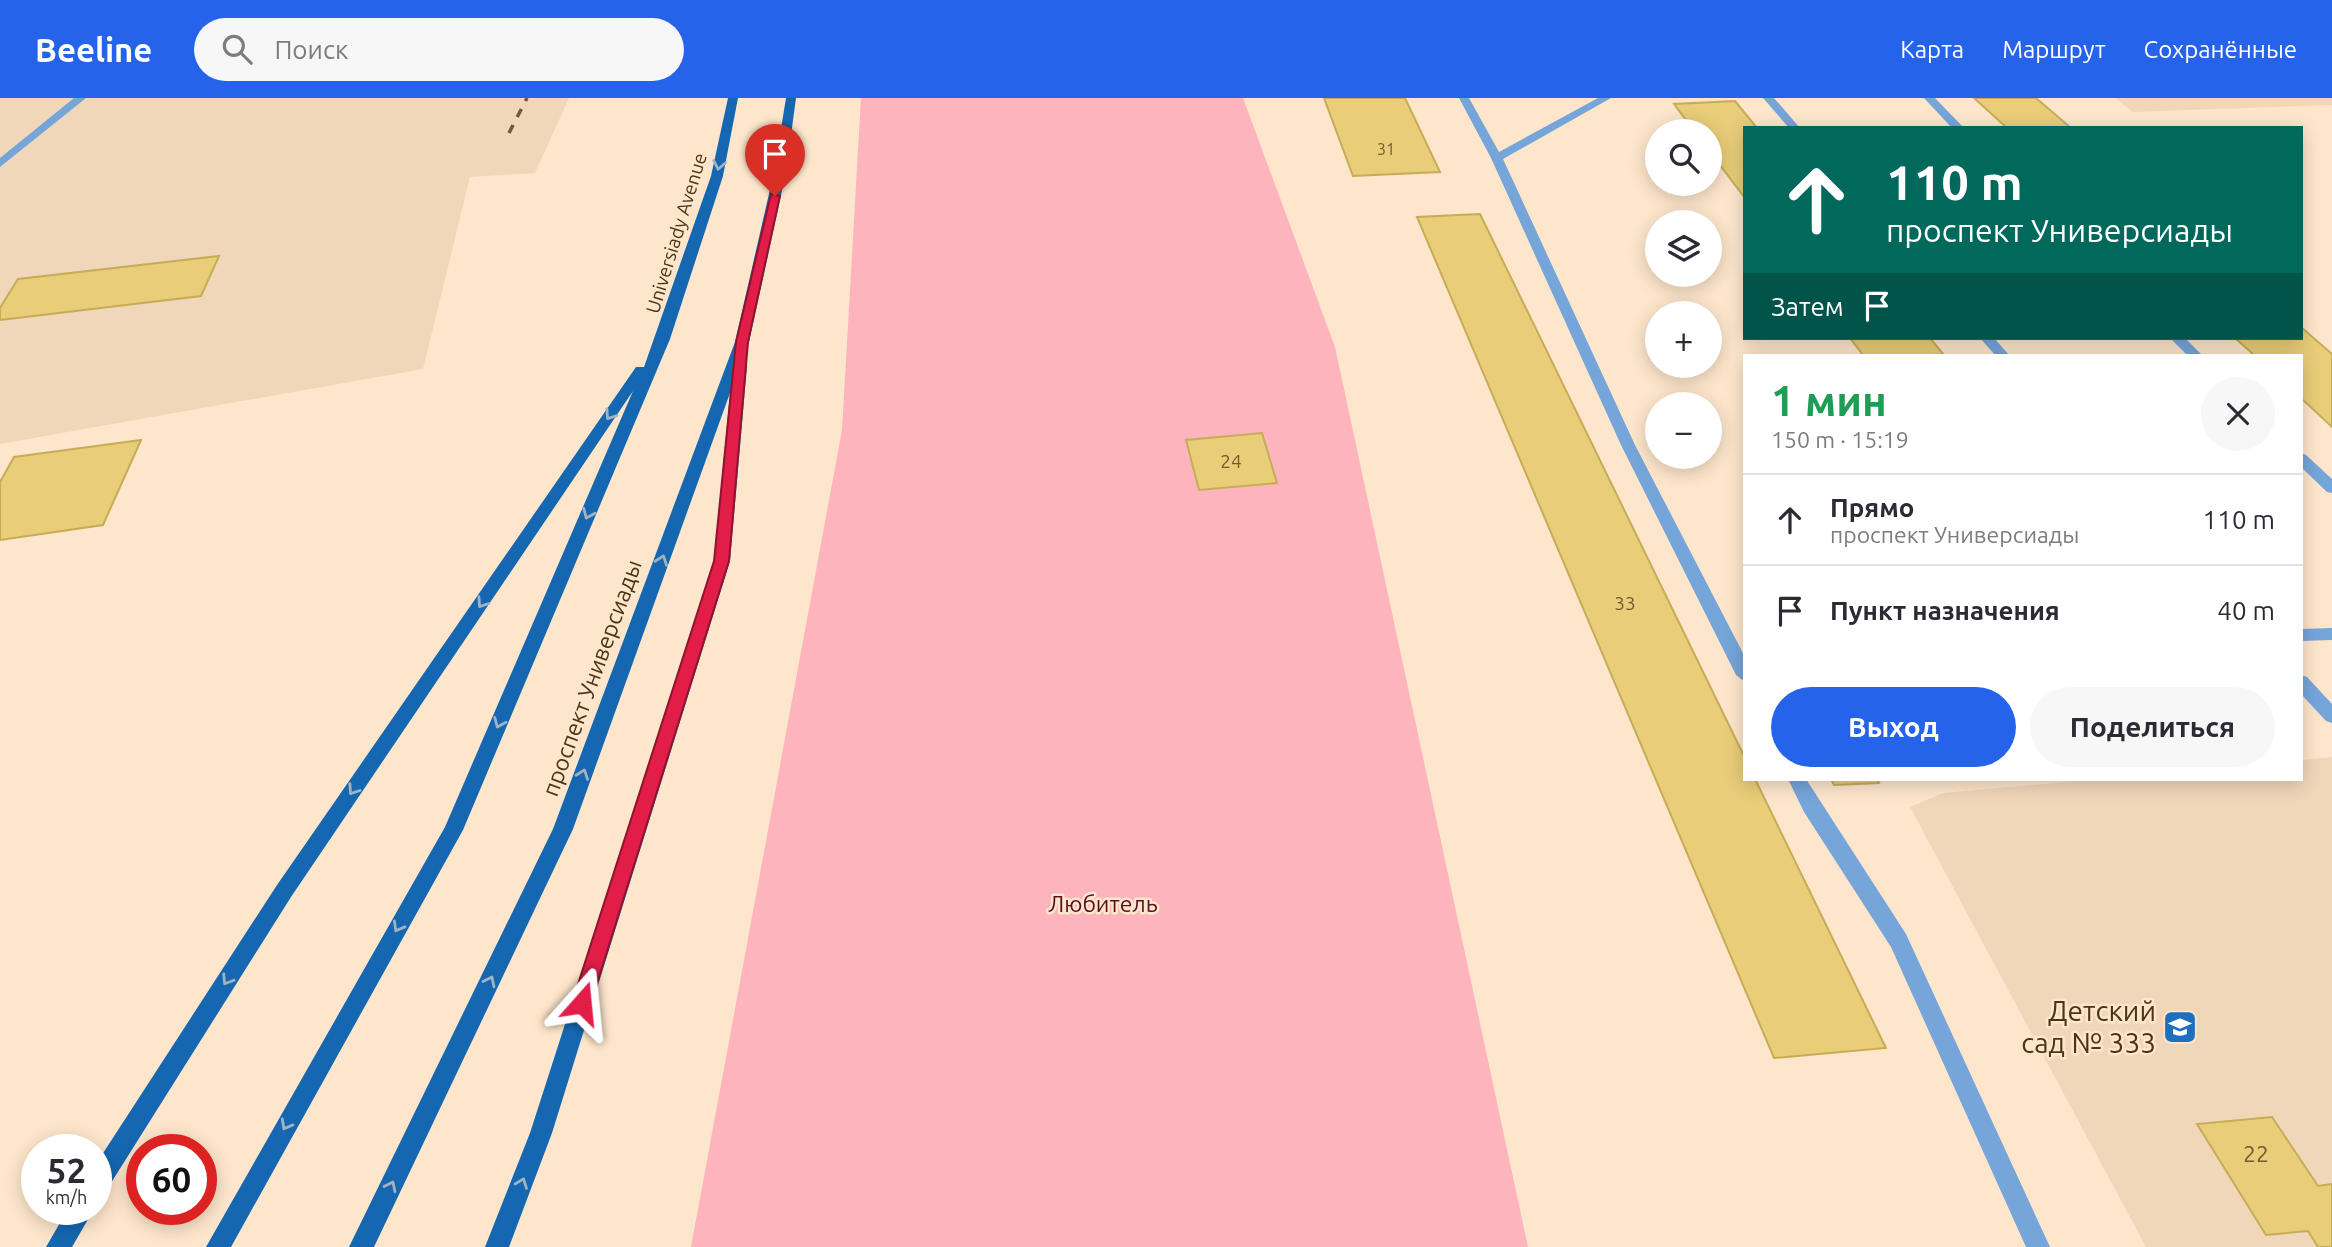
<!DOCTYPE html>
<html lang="ru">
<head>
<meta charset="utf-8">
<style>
	:root { --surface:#fff; --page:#f7f7f7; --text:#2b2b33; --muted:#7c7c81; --line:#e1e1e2; --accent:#2563eb }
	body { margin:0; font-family:Ubuntu,sans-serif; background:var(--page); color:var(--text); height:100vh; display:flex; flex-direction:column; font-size:26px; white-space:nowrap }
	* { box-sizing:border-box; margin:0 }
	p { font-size:23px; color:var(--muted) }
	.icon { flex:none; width:38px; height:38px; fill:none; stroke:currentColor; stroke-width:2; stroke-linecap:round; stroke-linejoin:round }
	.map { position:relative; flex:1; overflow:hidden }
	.sheet { position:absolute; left:1743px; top:256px; width:560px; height:427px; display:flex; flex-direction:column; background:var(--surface); border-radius:0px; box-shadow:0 4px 18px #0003 }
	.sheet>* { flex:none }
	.guide { position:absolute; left:1743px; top:28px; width:560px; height:214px; border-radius:0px; box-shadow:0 4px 18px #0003; background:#00695c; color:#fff; overflow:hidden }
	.controls { position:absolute; left:1645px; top:21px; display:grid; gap:14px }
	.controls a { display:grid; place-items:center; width:77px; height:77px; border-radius:50%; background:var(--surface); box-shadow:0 4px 18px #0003; font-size:35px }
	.speed { position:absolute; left:21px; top:1036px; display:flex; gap:14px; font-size:35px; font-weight:700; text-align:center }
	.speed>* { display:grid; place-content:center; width:91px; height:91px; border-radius:50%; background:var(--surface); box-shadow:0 4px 18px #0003; line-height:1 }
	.speed small { font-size:18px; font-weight:400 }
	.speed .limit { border:10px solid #d22; background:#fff; color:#111 }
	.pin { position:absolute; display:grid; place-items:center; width:60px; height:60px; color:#fff; margin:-72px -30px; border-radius:50% 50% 50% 0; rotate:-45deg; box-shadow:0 0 7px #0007 }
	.pin .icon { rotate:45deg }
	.me { position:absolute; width:77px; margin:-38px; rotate:18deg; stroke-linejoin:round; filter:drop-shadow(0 0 5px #0008) }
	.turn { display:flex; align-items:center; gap:24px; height:147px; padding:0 28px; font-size:32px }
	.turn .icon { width:91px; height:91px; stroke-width:2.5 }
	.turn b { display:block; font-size:49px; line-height:60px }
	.then { display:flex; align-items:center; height:66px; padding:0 28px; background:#0003; gap:14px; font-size:26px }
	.round { display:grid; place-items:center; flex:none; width:74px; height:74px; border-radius:37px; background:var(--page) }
	.headline { display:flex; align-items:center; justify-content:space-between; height:119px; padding:0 28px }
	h1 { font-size:42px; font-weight:700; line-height:52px; color:#1e9e55 }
	.primary-button { display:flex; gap:14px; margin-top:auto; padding:14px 28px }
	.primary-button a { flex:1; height:80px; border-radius:42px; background:var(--accent); color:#fff; font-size:28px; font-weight:700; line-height:80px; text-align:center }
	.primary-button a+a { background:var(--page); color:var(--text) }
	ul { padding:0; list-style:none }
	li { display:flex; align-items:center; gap:21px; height:91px; padding:0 28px; border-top:2px solid var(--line) }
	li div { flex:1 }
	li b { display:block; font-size:26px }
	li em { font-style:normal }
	header { display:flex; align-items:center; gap:42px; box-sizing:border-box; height:98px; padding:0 35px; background:var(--accent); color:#fff }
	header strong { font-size:33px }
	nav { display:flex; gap:38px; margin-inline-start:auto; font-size:24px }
	.search { width:490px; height:63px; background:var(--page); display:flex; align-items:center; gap:18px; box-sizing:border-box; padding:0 24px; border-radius:38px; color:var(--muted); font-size:26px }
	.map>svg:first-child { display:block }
	.built { fill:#f0d7ba }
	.green { fill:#feb4bc }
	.building { fill:#e9cd79; stroke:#c7ac58; stroke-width:2 }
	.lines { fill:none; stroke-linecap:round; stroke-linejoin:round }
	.service { fill:#76a5da; fill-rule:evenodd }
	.primary { fill:#1667b2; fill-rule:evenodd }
	.rail { stroke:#70593c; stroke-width:3.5; stroke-dasharray:9 9; stroke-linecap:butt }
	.oneway { stroke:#a1b3c1 }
	.route { fill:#e11d48; stroke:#92132f; stroke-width:2 }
	.labels { text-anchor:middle; stroke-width:5; stroke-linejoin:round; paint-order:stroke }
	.far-number-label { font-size:16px; fill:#725b30 }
	.far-street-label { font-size:19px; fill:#4b3517; stroke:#fde6cb }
	.number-label { font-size:19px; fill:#725b30 }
	.street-label { font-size:23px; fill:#4b3517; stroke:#fde6cb }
	.park-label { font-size:23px; fill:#591022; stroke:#fde6cb }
	.near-number-label { font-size:23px; fill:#725b30 }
	.near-poi-label { font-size:28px; fill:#4b3517; stroke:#fde6cb; text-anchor:end }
</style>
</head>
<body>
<header>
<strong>Beeline</strong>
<div class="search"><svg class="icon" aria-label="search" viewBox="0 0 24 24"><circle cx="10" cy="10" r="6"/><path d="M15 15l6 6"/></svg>Поиск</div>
<nav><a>Карта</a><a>Маршрут</a><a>Сохранённые</a></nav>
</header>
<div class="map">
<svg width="2332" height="1149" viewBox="0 0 2332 1149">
	<rect width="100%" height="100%" fill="#fde6cb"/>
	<!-- built -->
	<path class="built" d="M0,0h569l-34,75 -65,4 -47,192 -423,75z
		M2115,0h217v7l-199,7z
		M2332,659v490h-186l-236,-440 33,-14 156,-14h202v-19z"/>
	<!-- green -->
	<path class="green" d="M861,0h382l92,249 193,900h-837l151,-817z"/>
	<!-- building -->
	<path class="building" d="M1324,0h81l35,74 -87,4z
		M1974,0h62l35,30h-64z
		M1735,3l22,27h-12v70l-35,-46v-21h-16l-20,-27z
		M1480,116l265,544v21h10l131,269 -112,10 -357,-841z
		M219,158l-18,40 -201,24v-12l18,-29z
		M2301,229l31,27v73l-31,-29v-43h-47l-19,-17h66z
		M1850,240h80l14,17h-81z
		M1262,335l15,50 -78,7 -13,-50z
		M141,342l-38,85 -103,15v-58l14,-25z
		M1831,681h46l2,4 -45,2z
		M2272,1019l46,69 14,-2v63h-14l-10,-16 -42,4 -69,-111z"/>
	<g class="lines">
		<!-- service -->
		<path class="service" d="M74,0h12l-86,69v-9z
			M1459,0h10l30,54 99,-54h13l-108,61 132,286 110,212v25l-9,-7 -115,-230 -130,-287z
			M1763,0h11l26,30h-11z
			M1924,0h11l29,30h-12z
			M1980,240h14l15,17h-14z
			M2170,240h15l17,17h-15z
			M2301,355l5,2 26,24v14l-5,-1 -26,-25z
			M2332,530v12l-31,1v-12z
			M2301,577l6,2 25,27v19l-6,-2 -25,-27z
			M1788,681h18l100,155 144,313h-24l-135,-300 -87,-135z"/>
		<!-- primary -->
		<path class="primary" d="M728,0h10l-15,78 -53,163 -207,491 -232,417h-25l239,-420 188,-436 -342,506 -187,297 -8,4v-34l181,-279 359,-518h8l67,-191z
			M786,0h10l-10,74 -37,170 -7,20 5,4 -17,195 -178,572 -43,114h-24l45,-114 184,-572 16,-168 -157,436 -199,418h-25l204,-418 182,-487 39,-170z
			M68,1111h26l-22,38h-26z"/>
		<!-- rail -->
		<path class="rail" d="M509,35l18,-35"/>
	</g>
	<!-- one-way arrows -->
	<defs><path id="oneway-chevron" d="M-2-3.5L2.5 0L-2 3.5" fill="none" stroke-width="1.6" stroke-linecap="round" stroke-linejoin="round" transform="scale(1.75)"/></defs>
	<g class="oneway">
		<use href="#oneway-chevron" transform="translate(719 67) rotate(101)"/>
		<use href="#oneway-chevron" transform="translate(610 317) rotate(124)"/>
		<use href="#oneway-chevron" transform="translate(588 416) rotate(113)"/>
		<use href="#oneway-chevron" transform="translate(662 462) rotate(-70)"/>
		<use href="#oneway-chevron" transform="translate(482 505) rotate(124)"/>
		<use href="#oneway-chevron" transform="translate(499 625) rotate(113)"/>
		<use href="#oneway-chevron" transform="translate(583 676) rotate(-70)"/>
		<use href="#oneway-chevron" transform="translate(353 692) rotate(124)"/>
		<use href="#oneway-chevron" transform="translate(398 829) rotate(119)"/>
		<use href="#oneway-chevron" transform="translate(227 882) rotate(122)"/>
		<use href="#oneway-chevron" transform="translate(490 883) rotate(-64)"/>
		<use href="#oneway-chevron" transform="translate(286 1027) rotate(119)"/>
		<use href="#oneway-chevron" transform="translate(522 1085) rotate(-69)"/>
		<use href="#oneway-chevron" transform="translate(391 1088) rotate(-64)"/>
	</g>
	<!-- route -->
	<path class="route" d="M771,96l9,2 -32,146 -19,219 -138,442 -2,7 -7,2 -7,-2 -3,-7 142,-442 22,-219z"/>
	<!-- icons -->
	<defs>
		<g id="school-square" transform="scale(1.75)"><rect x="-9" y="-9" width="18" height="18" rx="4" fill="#1d70be" stroke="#fde6cb"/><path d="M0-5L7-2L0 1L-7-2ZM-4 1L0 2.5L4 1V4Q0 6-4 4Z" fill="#fff"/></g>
	</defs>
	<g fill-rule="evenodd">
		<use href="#school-square" x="2180" y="929"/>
	</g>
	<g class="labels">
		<!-- far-number labels -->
		<g class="far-number-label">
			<text x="1386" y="57">31</text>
		</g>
		<!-- far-street labels -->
		<g class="far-street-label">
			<text transform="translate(676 135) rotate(-73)" y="7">Universiady Avenue</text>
		</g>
		<!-- number labels -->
		<g class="number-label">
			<text x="1231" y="370">24</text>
			<text x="1625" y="512">33</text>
		</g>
		<!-- street labels -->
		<g class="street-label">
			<text transform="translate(592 580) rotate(-70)" y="8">проспект Универсиады</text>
		</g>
		<!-- park labels -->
		<g class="park-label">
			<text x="1103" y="814">Любитель</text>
		</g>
		<!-- near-number labels -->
		<g class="near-number-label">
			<text x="2256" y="1064">22</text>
		</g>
		<!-- near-poi labels -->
		<g class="near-poi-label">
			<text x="2156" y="923">Детский<tspan x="2156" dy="32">сад № 333</tspan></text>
		</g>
	</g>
</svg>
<div class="controls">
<a><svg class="icon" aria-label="search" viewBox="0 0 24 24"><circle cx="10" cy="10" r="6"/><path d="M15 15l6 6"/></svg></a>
<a><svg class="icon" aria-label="layers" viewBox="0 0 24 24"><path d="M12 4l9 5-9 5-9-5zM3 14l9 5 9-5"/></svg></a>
<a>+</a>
<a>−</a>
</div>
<div class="speed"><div>52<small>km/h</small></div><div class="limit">60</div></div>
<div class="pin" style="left:775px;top:98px;background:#d93025"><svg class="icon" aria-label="arrive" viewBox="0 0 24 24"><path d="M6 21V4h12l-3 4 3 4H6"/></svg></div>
<svg class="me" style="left:582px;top:905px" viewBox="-20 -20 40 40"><path d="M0-17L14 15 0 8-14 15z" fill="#e11d48" stroke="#fff" stroke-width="4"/></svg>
<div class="guide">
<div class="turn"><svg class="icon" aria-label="ahead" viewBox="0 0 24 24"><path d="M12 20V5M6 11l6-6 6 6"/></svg><div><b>110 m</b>проспект Универсиады</div></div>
<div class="then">Затем<svg class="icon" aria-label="arrive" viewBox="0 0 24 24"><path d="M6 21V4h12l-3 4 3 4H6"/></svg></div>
</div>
<section class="sheet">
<div class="headline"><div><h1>1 мин</h1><p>150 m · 15:19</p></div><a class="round"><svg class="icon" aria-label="close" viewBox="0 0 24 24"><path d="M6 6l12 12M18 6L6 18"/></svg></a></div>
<ul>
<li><svg class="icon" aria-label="ahead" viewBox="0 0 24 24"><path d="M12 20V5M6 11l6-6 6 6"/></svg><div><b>Прямо</b><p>проспект Универсиады</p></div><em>110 m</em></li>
<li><svg class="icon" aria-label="arrive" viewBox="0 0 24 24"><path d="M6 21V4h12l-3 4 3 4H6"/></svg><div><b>Пункт назначения</b></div><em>40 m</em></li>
</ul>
<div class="primary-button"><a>Выход</a><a>Поделиться</a></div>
</section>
</div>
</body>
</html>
